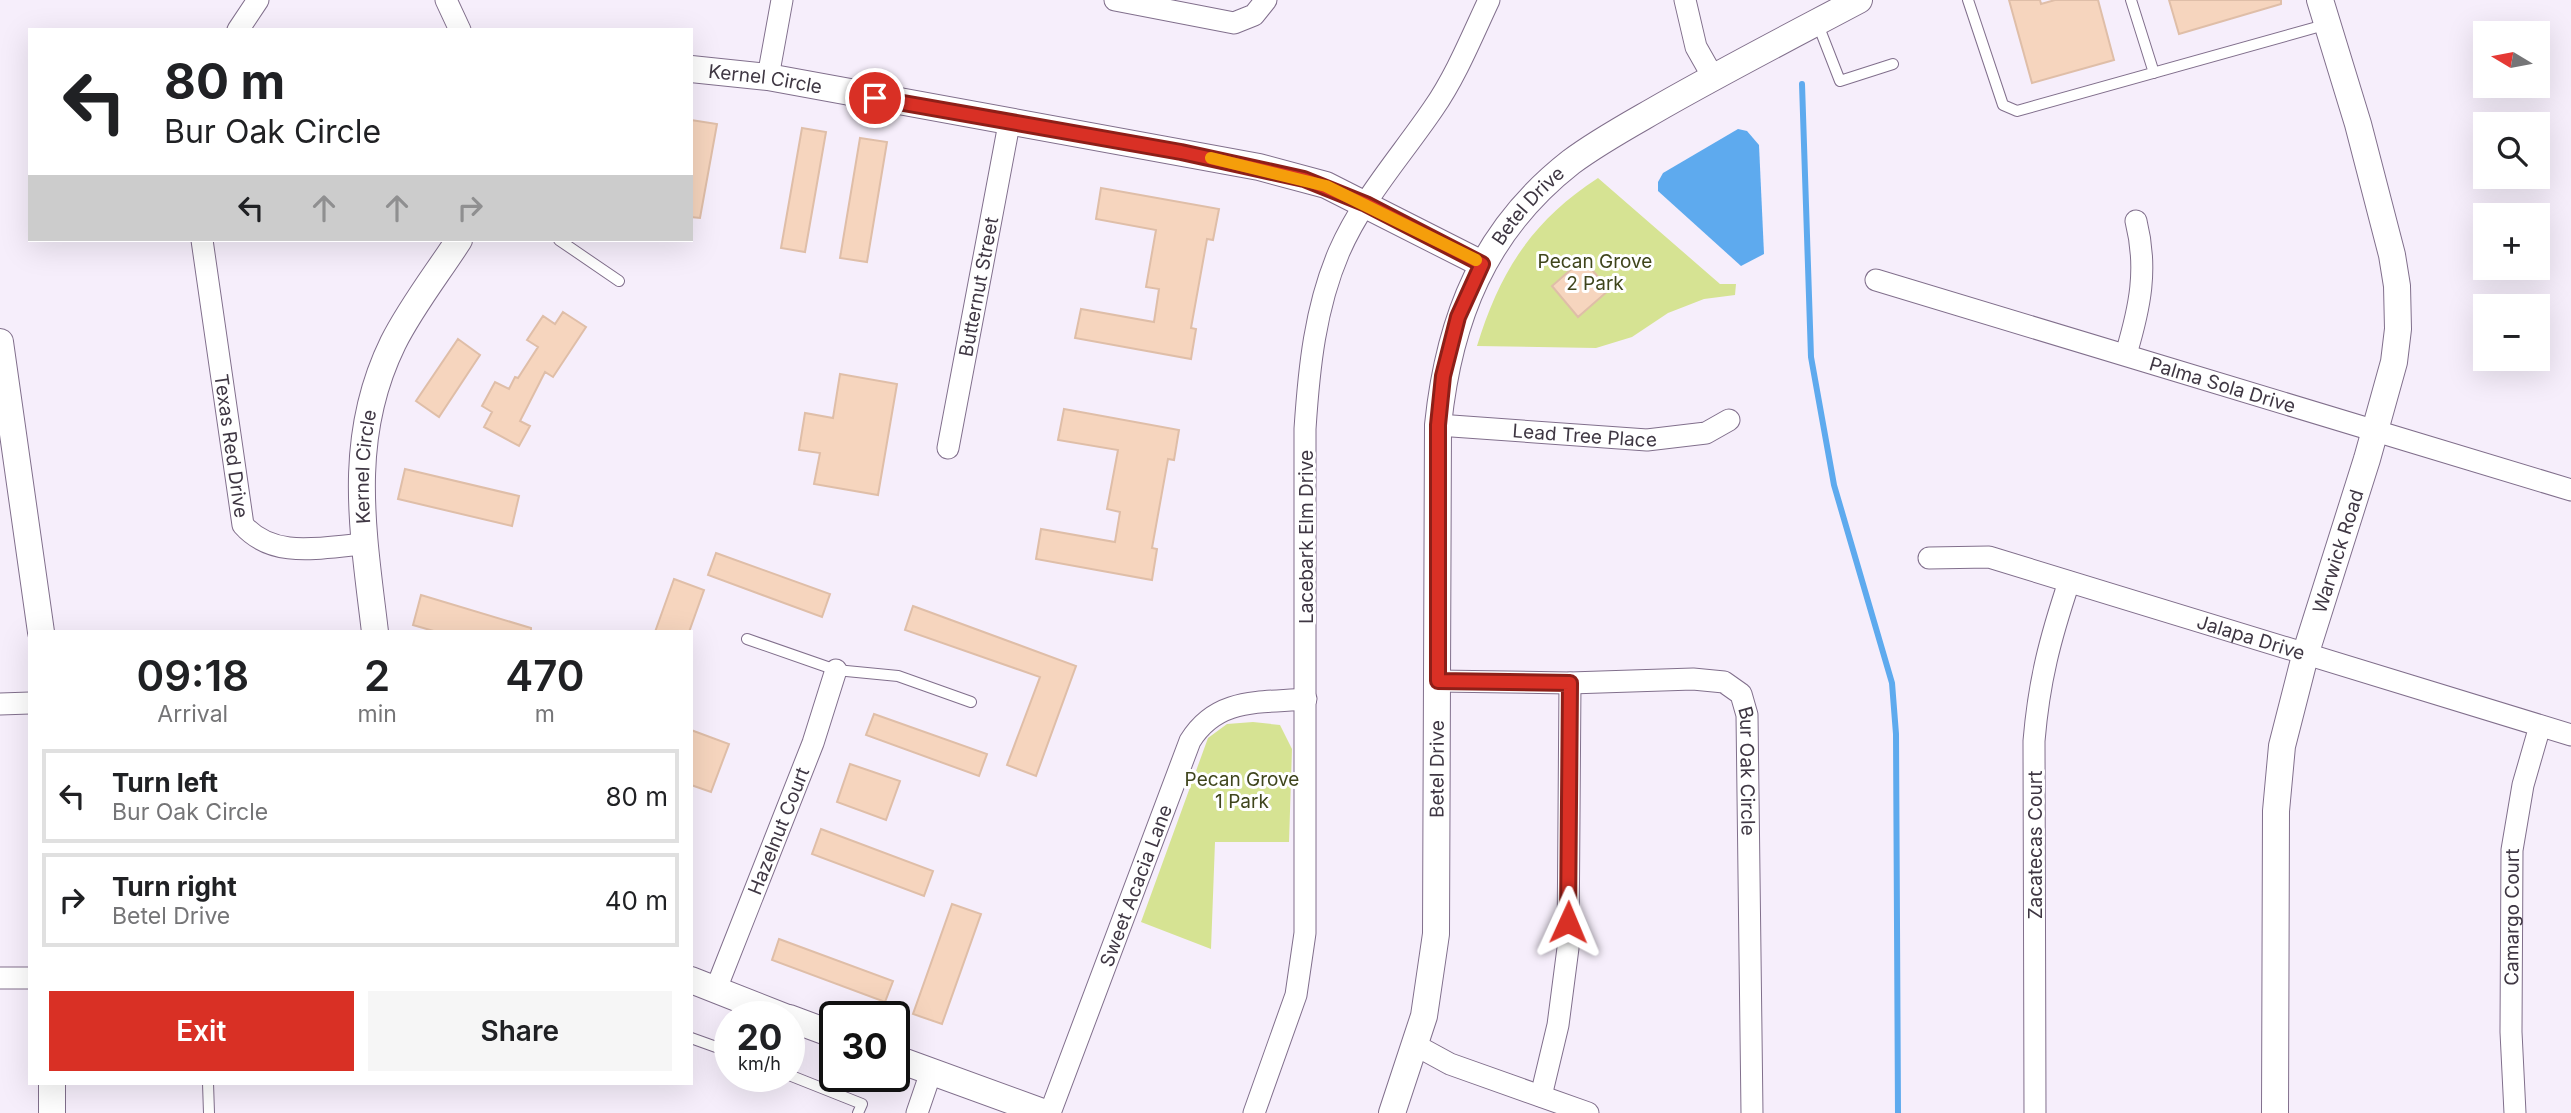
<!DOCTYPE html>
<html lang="en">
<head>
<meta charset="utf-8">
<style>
	:root { --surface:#fff; --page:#f6f6f6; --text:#202124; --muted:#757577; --line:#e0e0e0; --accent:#d93025 }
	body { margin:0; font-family:Inter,sans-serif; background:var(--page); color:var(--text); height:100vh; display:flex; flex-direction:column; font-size:26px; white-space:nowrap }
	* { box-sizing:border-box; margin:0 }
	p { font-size:23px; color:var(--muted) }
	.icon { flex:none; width:38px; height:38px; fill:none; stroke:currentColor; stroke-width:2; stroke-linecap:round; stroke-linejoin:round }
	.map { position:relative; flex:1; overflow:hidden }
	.side { position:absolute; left:28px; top:630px; width:665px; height:455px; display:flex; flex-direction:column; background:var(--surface); border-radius:0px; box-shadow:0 7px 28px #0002 }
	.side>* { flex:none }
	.top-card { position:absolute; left:28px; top:28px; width:665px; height:214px; border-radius:0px; box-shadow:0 7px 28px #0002; background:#fff; color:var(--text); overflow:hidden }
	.needle { width:46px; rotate:280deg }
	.tools { position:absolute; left:2473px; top:21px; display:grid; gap:14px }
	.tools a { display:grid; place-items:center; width:77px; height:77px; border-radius:0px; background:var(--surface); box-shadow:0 7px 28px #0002; font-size:35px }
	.speed { position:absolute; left:714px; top:1001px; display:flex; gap:14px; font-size:35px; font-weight:700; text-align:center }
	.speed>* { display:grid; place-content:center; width:91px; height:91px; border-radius:50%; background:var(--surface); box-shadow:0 7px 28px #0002; line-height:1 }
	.speed small { font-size:18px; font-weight:400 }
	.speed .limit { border:4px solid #111; border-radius:10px; background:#fff; color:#111 }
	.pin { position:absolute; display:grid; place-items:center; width:60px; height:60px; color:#fff; margin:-30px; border:4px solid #fff; border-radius:50%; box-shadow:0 2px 7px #0007 }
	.me { position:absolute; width:77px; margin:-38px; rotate:1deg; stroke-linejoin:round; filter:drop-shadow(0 0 5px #0008) }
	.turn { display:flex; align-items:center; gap:24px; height:147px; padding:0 21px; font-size:32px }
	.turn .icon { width:91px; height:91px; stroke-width:2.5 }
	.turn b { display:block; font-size:49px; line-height:60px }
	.lanes { display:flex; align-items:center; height:66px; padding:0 21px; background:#0003; justify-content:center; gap:35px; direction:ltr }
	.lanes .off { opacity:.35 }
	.eta { display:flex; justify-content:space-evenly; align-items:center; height:119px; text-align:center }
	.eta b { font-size:42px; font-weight:600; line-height:49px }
	.primary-button { display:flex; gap:14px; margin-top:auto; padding:14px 21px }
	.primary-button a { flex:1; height:80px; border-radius:0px; background:var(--accent); color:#fff; font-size:28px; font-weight:600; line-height:80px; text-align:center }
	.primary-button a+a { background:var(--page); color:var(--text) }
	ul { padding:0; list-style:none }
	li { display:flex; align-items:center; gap:21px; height:94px; margin:0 14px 10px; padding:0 7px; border:4px solid var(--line); border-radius:0px }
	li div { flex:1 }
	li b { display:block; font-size:26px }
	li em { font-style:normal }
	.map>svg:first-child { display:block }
	.green { fill:#d6e393 }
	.water { fill:#5eaaee }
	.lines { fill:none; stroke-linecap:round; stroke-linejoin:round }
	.stream { stroke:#5eaaee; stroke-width:6 }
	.building { fill:#f6d5be; stroke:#dfbea8; stroke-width:2 }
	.service-casing { stroke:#816f8c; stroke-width:12 }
	.minor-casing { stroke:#816f8c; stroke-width:23 }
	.tertiary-casing { stroke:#816f8c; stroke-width:28 }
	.service { stroke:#fff; stroke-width:10 }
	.minor { stroke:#fff; stroke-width:21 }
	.tertiary { stroke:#fff; stroke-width:26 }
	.route-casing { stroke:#8d1f18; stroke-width:18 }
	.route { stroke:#d93025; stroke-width:12 }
	.slow { stroke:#f59e0b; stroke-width:12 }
	.labels { text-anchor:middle; stroke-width:6; stroke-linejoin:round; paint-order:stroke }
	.street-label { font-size:19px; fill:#3f3743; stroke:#fff }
	.park-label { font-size:19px; fill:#3f451c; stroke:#fff }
</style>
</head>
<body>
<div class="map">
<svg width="2571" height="1113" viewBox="0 0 2571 1113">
	<rect width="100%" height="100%" fill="#f6eefb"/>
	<!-- green -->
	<path class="green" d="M1598,178l122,106h16l-1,11 -31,4 -36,14 -36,24 -36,11 -119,-2c23,-75 55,-125 121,-168z
		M1253,722l27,3 12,24 -3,93h-74l-4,107 -70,-27 67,-184 19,-14z"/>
	<!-- water -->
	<path class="water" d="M1738,129l9,2 12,14 5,109 -23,12 -83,-75v-9l5,-9z"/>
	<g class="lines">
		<!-- stream -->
		<path class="stream" d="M1802,84l9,273 23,128 58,198 4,51 2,379"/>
	</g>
	<!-- building -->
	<path class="building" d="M2009,0h31l1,4 14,-4h43l16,60 -82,23z
		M2169,0h112v4l-102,30z
		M691,120l26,4 -17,94 -9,-1z
		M802,128l24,4 -21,120 -24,-4z
		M860,138l27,4 -20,120 -27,-4z
		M1101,188l118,21 -6,31 -6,-1 -16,89 5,1 -5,30 -116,-21 6,-29 73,13 5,-33 -13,-2 10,-57 -60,-11z
		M1583,259l26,31 -31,27 -26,-31z
		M563,312l23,15 -33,50 -8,-5 -25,49 10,5 -11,20 -35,-19 8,-15 -10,-6 13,-24 14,7 6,-12 3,1 20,-31 -11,-7 16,-24 12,8z
		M458,339l22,16 -41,62 -23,-16z
		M840,374l57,10 -19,111 -64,-11 6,-31 -21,-3 6,-37 28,5z
		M1064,409l115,21 -5,30 -6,-1 -16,89 5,1 -5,31 -116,-21 5,-30 74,13 5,-30 -13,-3 11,-59 -60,-10z
		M405,469l114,27 -7,30 -114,-27z
		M716,553l114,41 -8,23 -114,-42z
		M674,579l30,11 -15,42h-34z
		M421,595l110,33v4h-94l-24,-7z
		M913,606l163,60 -40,110 -29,-11 33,-88 -135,-47z
		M874,714l113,40 -8,22 -113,-41z
		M691,730l38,14 -18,48 -20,-7z
		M850,764l50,17 -14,39 -49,-18z
		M821,829l112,42 -9,25 -112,-42z
		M952,904l29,10 -39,110 -29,-10z
		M779,939l114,42 -8,21 -113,-42z"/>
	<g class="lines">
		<!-- service casing -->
		<g class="service-casing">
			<path id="service" d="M1968,0l35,105 14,6 311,-87
				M2131,0l23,73
				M1817,22l23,59 53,-17
				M559,240l60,41
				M747,639l89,31 62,6 73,26
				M691,1038l39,14
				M789,1075l73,29 -4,9
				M208,1083l1,30"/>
		</g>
		<!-- minor casing -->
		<g class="minor-casing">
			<g id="minor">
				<path d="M446,0l14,30"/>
				<path d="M1115,0l119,23 20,-8 12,-15"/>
				<path d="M1685,0l11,47 17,30"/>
				<path d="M238,30l20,-30"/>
				<path d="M768,77l14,-77"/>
				<path id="s1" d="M202,240l41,285c31,35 79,22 122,19"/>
				<path id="s2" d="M1876,280l695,210"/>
				<path d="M2126,354c14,-47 22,-85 10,-133"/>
				<path id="s3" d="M1438,425l209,15 59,-7 23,-13"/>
				<path id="s4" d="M948,448l61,-324"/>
				<path id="s5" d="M1929,558l60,-1 582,178"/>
				<path id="s6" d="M1438,681l132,2 123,-4 31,3 17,12 6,21 5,398"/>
				<path d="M0,704l30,-1"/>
				<path d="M0,978h30"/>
				<path id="s7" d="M716,989l97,-246 23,-73"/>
				<path d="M1417,1046l33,18 138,49"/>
				<path d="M1541,1096l17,-71 10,-77 2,-265"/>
				<path d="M917,1113l14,-41"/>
				<path id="s8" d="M1050,1113l140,-372c27,-44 70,-38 116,-42"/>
				<path d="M1254,1113l42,-118 9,-62v-504c4,-61 10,-121 34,-177 23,-53 62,-96 94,-143 23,-33 39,-73 56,-109"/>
				<path d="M2035,1113l-1,-372c5,-60 16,-102 35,-159"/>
				<path id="s9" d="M2515,1113l-4,-81 1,-182 11,-65 17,-59"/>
			</g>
		</g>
		<!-- tertiary casing -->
		<g class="tertiary-casing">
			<g id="tertiary">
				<path id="s10" d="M691,69l77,8 491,90 67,18 156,79"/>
				<path d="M0,342l41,290"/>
				<path id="s11" d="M375,632c-12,-101 -29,-193 18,-289 18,-36 44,-69 66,-103"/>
				<path d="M691,980l94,37"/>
				<path d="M789,1018l46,17"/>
				<path d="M894,1058l151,55"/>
				<path d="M52,1113v-30"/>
				<path id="s12" d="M1392,1113l32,-97 12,-82 2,-509c11,-107 46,-195 133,-263 28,-21 60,-38 91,-56 65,-37 131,-71 197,-106"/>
				<path id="s13" d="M2275,1113l1,-302 6,-65 24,-94 61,-193 27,-97 4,-33 -1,-43 -5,-31 -34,-131 -38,-124"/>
			</g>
		</g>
		<!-- service -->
		<use href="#service" class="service"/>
		<!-- minor -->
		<use href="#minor" class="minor"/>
		<!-- tertiary -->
		<use href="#tertiary" class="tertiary"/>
	</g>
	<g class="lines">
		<!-- route casing -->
		<g class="route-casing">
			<path id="route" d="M875,98l306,54 123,27 62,25 116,60 -24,53 -15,59 -5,49v256l132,2 -2,239"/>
		</g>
		<!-- route -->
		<use href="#route" class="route"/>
		<!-- slow -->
		<path class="slow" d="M1211,158l115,28 150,74"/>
	</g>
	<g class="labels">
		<!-- street labels -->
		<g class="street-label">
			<text dy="7" stroke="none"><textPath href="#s10" startOffset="75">Kernel Circle</textPath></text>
			<text dy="7" stroke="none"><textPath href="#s12" startOffset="936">Betel Drive</textPath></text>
			<text dy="7" stroke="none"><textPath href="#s4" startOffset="164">Butternut Street</textPath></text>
			<text dy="7" stroke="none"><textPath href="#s2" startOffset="362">Palma Sola Drive</textPath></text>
			<text dy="7" stroke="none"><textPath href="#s3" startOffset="147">Lead Tree Place</textPath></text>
			<text dy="7" stroke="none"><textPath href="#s1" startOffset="208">Texas Red Drive</textPath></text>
			<text dy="7" stroke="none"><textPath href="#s11" startOffset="166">Kernel Circle</textPath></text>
			<text transform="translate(1306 537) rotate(-90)" y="7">Lacebark Elm Drive</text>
			<text dy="7" stroke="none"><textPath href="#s13" startOffset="570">Warwick Road</textPath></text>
			<text dy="7" stroke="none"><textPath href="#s5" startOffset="334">Jalapa Drive</textPath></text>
			<text dy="7" stroke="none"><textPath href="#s12" startOffset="350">Betel Drive</textPath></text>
			<text dy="7" stroke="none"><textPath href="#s6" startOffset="385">Bur Oak Circle</textPath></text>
			<text dy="7" stroke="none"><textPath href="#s7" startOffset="170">Hazelnut Court</textPath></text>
			<text transform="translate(2035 845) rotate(-90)" y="7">Zacatecas Court</text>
			<text dy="7" stroke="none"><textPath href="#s8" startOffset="243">Sweet Acacia Lane</textPath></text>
			<text dy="7" stroke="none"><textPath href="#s9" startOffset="196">Camargo Court</textPath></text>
		</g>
		<!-- park labels -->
		<g class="park-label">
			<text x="1595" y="268">Pecan Grove<tspan x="1595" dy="22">2 Park</tspan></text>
			<text x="1242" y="786">Pecan Grove<tspan x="1242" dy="22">1 Park</tspan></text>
		</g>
	</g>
</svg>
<div class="tools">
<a><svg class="needle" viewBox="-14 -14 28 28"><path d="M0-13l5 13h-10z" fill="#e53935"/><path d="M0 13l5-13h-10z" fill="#757577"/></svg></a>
<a><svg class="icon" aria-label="search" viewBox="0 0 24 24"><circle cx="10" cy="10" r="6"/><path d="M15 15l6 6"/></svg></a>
<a>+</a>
<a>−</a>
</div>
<div class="speed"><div>20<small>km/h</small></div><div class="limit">30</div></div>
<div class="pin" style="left:875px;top:98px;background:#d93025"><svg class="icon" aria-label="arrive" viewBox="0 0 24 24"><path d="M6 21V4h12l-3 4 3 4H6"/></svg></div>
<svg class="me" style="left:1568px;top:922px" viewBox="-20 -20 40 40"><path d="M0-17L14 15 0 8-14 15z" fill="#d93025" stroke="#fff" stroke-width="4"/></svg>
<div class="top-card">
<div class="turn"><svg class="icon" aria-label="left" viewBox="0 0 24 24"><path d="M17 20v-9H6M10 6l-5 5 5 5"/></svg><div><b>80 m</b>Bur Oak Circle</div></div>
<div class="lanes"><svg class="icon" aria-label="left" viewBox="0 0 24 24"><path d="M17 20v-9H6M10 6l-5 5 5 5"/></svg><svg class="icon off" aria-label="ahead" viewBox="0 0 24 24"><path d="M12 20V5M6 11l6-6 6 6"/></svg><svg class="icon off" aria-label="ahead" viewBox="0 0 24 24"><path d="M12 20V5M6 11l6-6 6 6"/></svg><svg class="icon off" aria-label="right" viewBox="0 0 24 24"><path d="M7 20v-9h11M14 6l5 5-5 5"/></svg></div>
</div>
<section class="side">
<div class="eta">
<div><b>09:18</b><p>Arrival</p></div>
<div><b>2</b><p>min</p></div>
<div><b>470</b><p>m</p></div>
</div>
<ul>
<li><svg class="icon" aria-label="left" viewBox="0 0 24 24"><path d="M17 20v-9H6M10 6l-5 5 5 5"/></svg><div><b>Turn left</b><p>Bur Oak Circle</p></div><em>80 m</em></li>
<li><svg class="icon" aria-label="right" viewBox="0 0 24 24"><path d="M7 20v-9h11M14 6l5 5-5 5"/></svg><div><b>Turn right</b><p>Betel Drive</p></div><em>40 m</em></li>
</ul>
<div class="primary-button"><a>Exit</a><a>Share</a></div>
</section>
</div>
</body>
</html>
